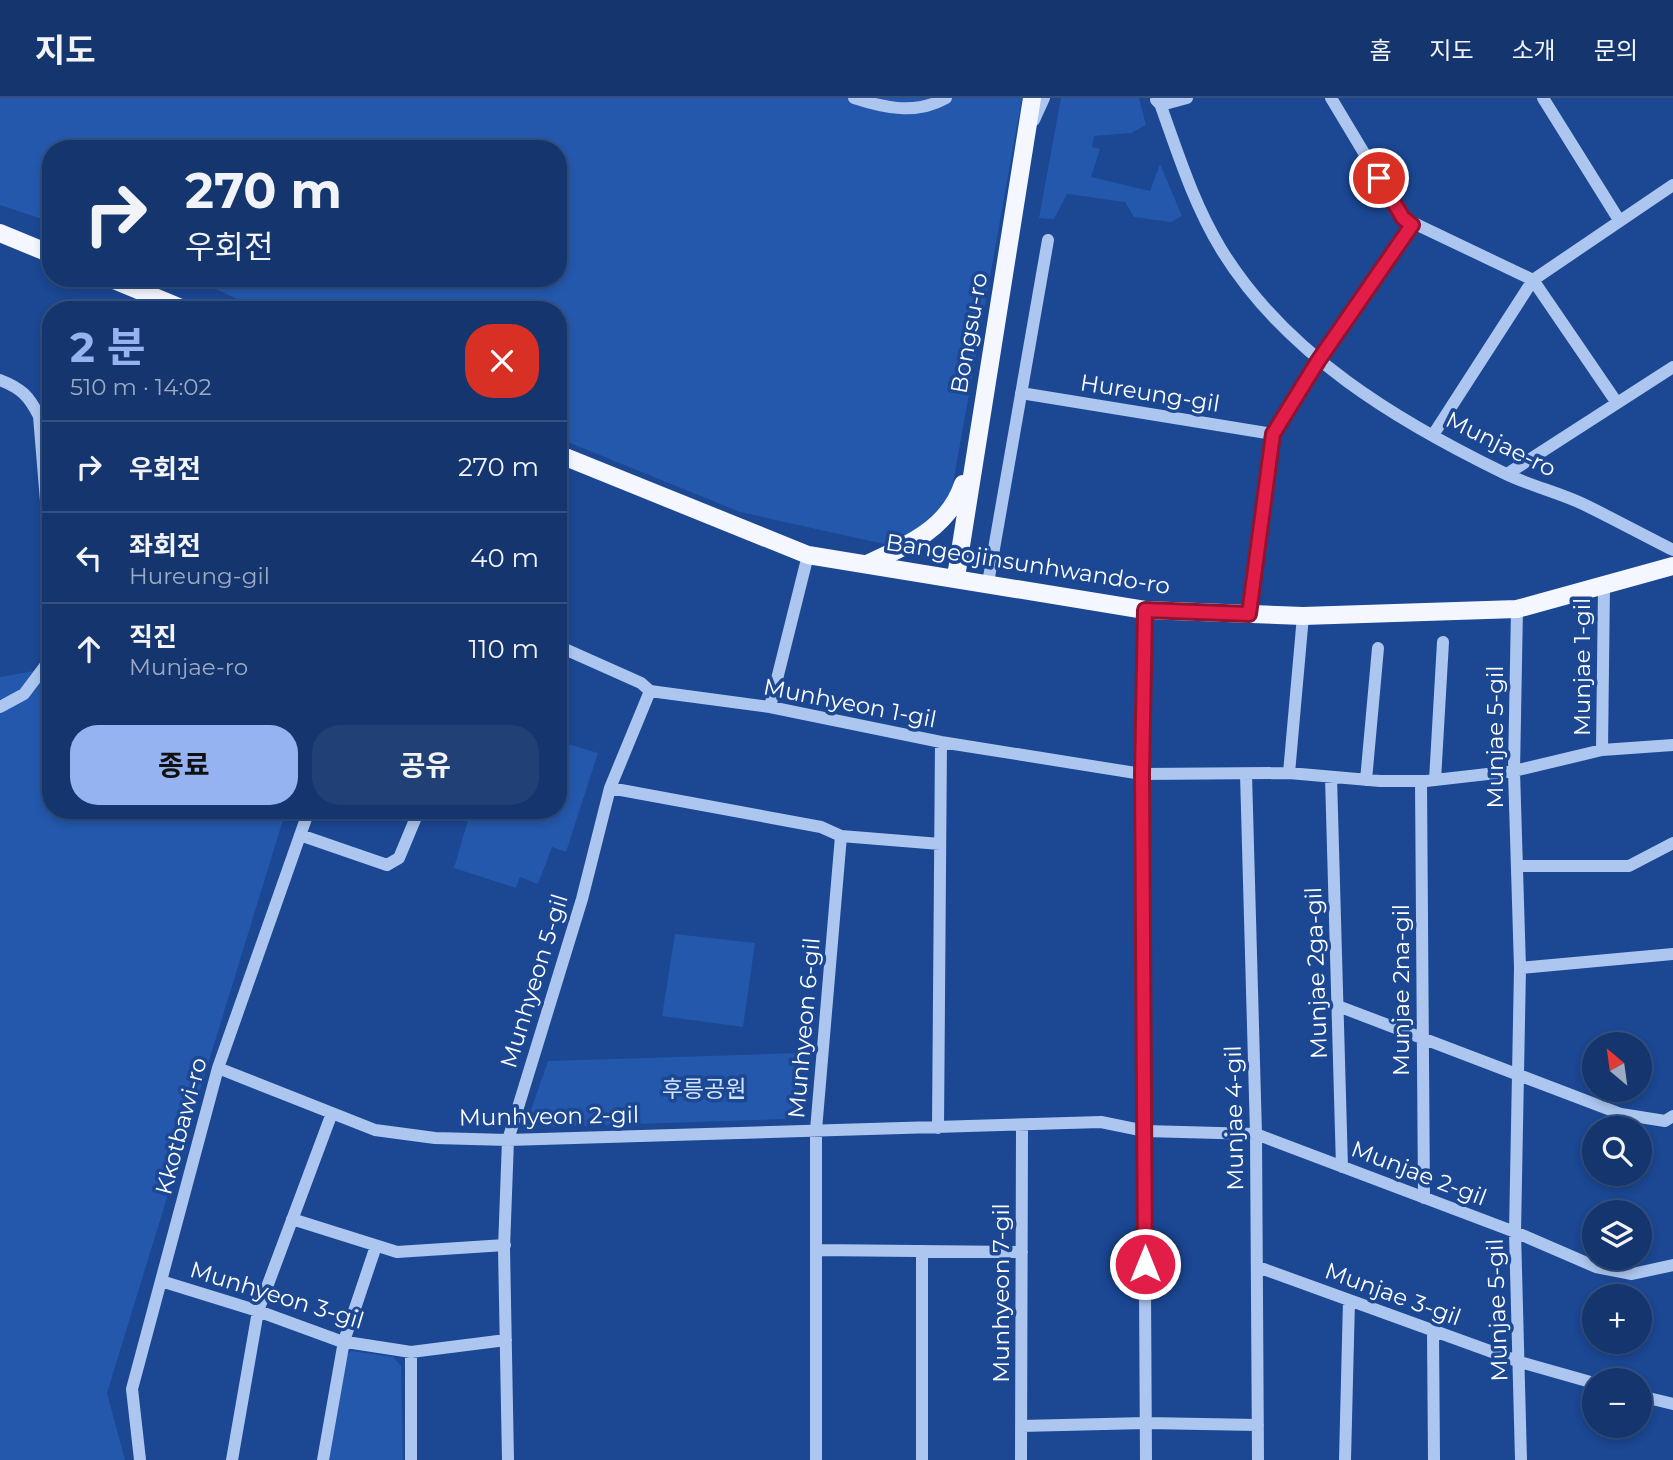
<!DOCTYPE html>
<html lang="ko">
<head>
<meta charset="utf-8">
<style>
	:root { --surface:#14356e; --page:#214076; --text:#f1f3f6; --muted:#9dabc2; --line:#335081; --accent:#95b2f1 }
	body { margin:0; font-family:Montserrat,"Noto Sans KR",sans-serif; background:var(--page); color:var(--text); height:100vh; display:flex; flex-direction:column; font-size:26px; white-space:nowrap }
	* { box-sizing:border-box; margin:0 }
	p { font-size:23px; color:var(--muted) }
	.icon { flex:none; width:38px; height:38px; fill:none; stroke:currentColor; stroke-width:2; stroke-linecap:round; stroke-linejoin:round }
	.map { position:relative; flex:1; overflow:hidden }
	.details { position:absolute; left:42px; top:203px; width:525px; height:518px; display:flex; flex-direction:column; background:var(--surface); border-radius:28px; box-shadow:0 4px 10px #0003,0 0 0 2px var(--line) }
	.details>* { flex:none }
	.guide { position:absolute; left:42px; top:42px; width:525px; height:147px; border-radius:28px; box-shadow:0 4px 10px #0003,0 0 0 2px var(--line); background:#14356e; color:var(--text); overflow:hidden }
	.needle { width:46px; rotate:331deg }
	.buttons { position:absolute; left:1582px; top:934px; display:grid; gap:14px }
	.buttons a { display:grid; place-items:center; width:70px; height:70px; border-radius:50%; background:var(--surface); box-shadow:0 4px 10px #0003,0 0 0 2px var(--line); font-size:35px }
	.pin { position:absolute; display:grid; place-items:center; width:60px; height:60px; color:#fff; margin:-30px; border:4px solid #fff; border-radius:50%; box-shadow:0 2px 7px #0007 }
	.me { position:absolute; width:77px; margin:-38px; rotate:0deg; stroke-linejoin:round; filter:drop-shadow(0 0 5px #0008) }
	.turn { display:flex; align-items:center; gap:24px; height:147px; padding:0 28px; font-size:32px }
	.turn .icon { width:91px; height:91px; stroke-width:2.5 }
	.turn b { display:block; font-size:49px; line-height:60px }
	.round { display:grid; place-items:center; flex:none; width:74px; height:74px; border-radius:28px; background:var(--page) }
	.summary { display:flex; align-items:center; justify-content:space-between; height:119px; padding:0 28px }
	h1 { font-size:42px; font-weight:700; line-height:52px; color:var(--accent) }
	.primary-button { display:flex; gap:14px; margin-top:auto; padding:14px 28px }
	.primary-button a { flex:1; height:80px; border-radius:28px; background:var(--accent); color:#111; font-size:28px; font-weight:700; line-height:80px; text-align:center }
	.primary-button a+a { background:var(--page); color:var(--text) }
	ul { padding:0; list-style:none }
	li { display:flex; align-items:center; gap:21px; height:91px; padding:0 28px; border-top:2px solid var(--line) }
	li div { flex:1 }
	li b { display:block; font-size:26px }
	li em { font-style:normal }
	header { display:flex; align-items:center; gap:42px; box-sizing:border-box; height:98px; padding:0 35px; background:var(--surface); border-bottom:2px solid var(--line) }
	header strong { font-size:33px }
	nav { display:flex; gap:38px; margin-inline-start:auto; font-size:24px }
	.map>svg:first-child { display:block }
	.green { fill:#2458ac }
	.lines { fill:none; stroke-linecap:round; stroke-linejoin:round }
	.minor { stroke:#acc6ef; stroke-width:12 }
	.major { stroke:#f4f7ff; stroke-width:18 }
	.route-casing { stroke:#92132f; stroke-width:18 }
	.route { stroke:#e11d48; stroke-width:12 }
	.labels { text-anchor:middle; stroke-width:7; stroke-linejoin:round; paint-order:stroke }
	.street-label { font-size:23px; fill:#fff; stroke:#1b4793 }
	.park-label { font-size:23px; fill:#d2e2fb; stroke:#1b4793 }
</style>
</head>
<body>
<header>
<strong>지도</strong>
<nav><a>홈</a><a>지도</a><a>소개</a><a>문의</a></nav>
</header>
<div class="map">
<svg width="1673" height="1362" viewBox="0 0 1673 1362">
	<rect width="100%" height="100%" fill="#1b4793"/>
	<!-- green -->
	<path class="green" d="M0,0h1022l-72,402 -24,31 -42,13 -144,-32 -182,-74v-128h-297l-69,-32h366v-129h-507v73l-51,-17z
		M1061,0h78l7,27 -15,8 -37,3 -2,11 8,2 -9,28 59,14 10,-27 22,52 -11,6 -37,-5 -9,-15 -58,-8 -13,25 -15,-1z
		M51,570v142h235l-179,583 18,67h-125v-783z
		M558,643l40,12 -32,99 -14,-5 -14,37 -18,-7 -4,11 -62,-20 17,-58h87z
		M675,836l80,9 -12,84 -81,-11z
		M800,955l-3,56 -12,10 -240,8 -8,-4 -6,-13 17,-49z
		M351,1253l42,6 8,9 2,94h-74l14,-101z"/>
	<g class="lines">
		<!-- minor -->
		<path class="minor" d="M854,0c31,10 62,17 92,0
			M1158,0c19,52 34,103 63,151 64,105 176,172 283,224 26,13 54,19 79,31 31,15 60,31 90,46
			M1331,0l72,120 130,62 84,123
			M1543,0l76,122
			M1156,2l5,5 26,-7
			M1034,22l10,-22
			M0,282c21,8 29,16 39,36l12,146
			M1021,295l252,41
			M1433,337l100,-155 140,-95
			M1507,376l166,-107
			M988,485l60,-343
			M1517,511l-3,162 6,197 -5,264 6,228
			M1145,512l-3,164 4,686
			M1249,516l24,-180 45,-73 94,-136
			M558,548l83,37 9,8 120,16 171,35 201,32 147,-1 91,8h46l88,-10 88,-21 71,-5
			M0,609l24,-13 27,-36
			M770,609l38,-152
			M1602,652l2,-165
			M1289,675l14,-157
			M1246,676l10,360 2,326
			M1331,679l11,390
			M1366,682l12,-132
			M1435,682l8,-138
			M1421,683l3,417
			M610,690l211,39 20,9 -25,294v330
			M300,737l87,30 12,-7 20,-48
			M841,738l99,8
			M1517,768h112l44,-23
			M1520,870l153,-14
			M1338,908l283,108 44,7 8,-5
			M218,970l157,62 60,8 73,2 593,-18 44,9 111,3 259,98 81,35 36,7 41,-9
			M938,1030l3,-386
			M292,1121l105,33 108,-7
			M816,1152l206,2
			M1258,1169l262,95 74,21
			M161,1183l97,30 82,30 71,11 95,-12
			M1433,1233l1,129
			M1640,1298l33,8
			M1021,1328l125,-3 112,2
			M140,1362l-8,-71 86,-321 91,-258
			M232,1362l26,-149 74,-198
			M323,1362l21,-119 32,-95
			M411,1362v-108
			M508,1362l-4,-212 4,-108 74,-241 28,-111 40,-97
			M922,1362v-209
			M1021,1362l1,-334
			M1345,1362l4,-160"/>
		<!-- major -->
		<path class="major" d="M0,135l51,21
			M109,180l77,32
			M558,356l250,101 337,55 158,6 214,-7 156,-43
			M867,466c40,-18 82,-36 96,-80
			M956,479l76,-479"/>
	</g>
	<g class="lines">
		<!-- route casing -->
		<g class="route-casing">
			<path id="route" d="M1145,1166l-3,-490 3,-164 104,4 24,-180 45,-73 94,-136 -9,-7 -24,-40"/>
		</g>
		<!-- route -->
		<use href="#route" class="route"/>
	</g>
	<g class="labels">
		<!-- street labels -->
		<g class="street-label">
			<text transform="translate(969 235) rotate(-80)" y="8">Bongsu-ro</text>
			<text transform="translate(1150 295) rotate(9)" y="8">Hureung-gil</text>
			<text transform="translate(1501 346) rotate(26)" y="8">Munjae-ro</text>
			<text transform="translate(1028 466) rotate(9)" y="8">Bangeojinsunhwando-ro</text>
			<text transform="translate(1582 569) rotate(-90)" y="8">Munjae 1-gil</text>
			<text transform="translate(850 605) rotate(11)" y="8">Munhyeon 1-gil</text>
			<text transform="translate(1495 639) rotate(-90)" y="8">Munjae 5-gil</text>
			<text transform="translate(1316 875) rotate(-92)" y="8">Munjae 2ga-gil</text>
			<text transform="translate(534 883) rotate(-73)" y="8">Munhyeon 5-gil</text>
			<text transform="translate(1401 892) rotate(-90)" y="8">Munjae 2na-gil</text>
			<text transform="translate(804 930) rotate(-85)" y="8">Munhyeon 6-gil</text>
			<text transform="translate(549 1018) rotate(-1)" y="8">Munhyeon 2-gil</text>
			<text transform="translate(1234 1020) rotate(-91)" y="8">Munjae 4-gil</text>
			<text transform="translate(181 1028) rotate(-75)" y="8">Kkotbawi-ro</text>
			<text transform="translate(1419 1075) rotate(21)" y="8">Munjae 2-gil</text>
			<text transform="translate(1001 1195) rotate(-90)" y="8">Munhyeon 7-gil</text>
			<text transform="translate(1393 1196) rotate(20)" y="8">Munjae 3-gil</text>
			<text transform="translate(277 1197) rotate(17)" y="8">Munhyeon 3-gil</text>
			<text transform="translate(1497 1212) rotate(-92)" y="8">Munjae 5-gil</text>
		</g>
		<!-- park labels -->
		<g class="park-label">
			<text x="704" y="999">후릉공원</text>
		</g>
	</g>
</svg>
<div class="buttons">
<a><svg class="needle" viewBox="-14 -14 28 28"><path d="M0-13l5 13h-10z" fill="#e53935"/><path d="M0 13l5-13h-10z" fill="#9dabc2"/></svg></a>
<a><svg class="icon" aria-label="search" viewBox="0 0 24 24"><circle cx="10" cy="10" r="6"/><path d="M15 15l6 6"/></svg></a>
<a><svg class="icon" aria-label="layers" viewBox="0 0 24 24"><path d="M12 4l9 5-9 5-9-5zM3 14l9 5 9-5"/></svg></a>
<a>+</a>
<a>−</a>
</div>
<div class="pin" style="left:1379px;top:80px;background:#d93025"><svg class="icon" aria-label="arrive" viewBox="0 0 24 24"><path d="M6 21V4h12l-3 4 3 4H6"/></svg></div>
<svg class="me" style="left:1145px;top:1166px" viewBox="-20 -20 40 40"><circle r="17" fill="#e11d48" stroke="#fff" stroke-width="3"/><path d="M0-11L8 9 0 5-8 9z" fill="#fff"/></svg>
<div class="guide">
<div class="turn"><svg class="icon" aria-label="right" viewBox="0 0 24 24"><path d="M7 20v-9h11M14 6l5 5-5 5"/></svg><div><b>270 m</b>우회전</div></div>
</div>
<section class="details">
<div class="summary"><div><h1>2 분</h1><p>510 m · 14:02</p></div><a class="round" style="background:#d93025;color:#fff"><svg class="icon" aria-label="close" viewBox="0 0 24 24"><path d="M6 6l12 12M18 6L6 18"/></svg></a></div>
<ul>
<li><svg class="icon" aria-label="right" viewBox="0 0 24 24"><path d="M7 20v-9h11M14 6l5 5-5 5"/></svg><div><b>우회전</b></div><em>270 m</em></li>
<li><svg class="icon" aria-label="left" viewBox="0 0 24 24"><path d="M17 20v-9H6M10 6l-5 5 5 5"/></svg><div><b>좌회전</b><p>Hureung-gil</p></div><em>40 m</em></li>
<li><svg class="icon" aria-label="ahead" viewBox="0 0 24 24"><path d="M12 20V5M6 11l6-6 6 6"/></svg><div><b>직진</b><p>Munjae-ro</p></div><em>110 m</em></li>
</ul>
<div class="primary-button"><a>종료</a><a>공유</a></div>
</section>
</div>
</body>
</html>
